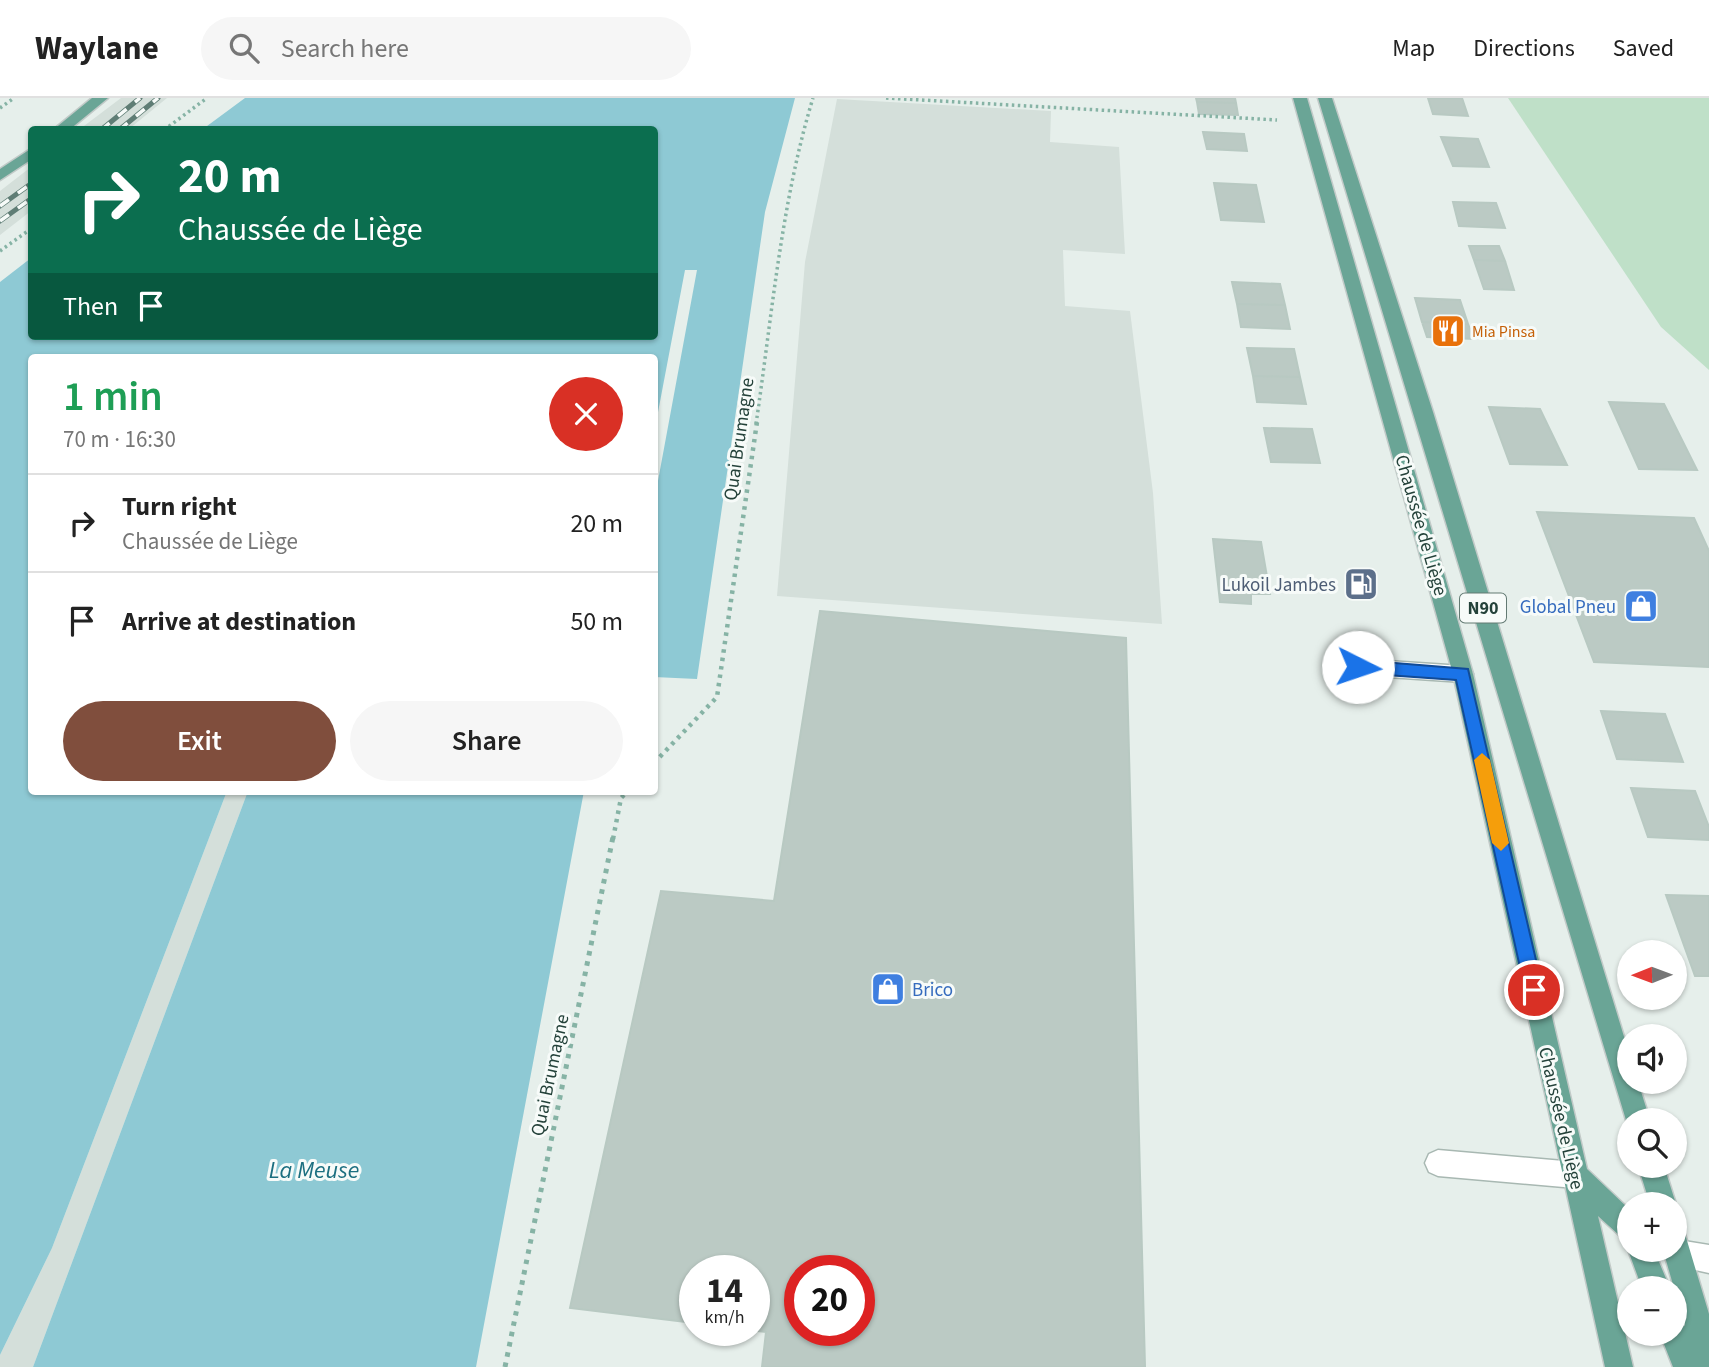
<!DOCTYPE html>
<html lang="en">
<head>
<meta charset="utf-8">
<style>
	:root { --surface:#fff; --page:#f6f6f6; --text:#222; --muted:#767676; --line:#e0e0e0; --accent:#804e3d }
	body { margin:0; font-family:"Source Sans 3",sans-serif; background:var(--page); color:var(--text); height:100vh; display:flex; flex-direction:column; font-size:26px; white-space:nowrap }
	* { box-sizing:border-box; margin:0 }
	p { font-size:23px; color:var(--muted) }
	.icon { flex:none; width:38px; height:38px; fill:none; stroke:currentColor; stroke-width:2; stroke-linecap:round; stroke-linejoin:round }
	.map { position:relative; flex:1; overflow:hidden }
	.sheet { position:absolute; left:28px; top:256px; width:630px; height:441px; display:flex; flex-direction:column; background:var(--surface); border-radius:7px; box-shadow:0 2px 5px #0004 }
	.sheet>* { flex:none }
	.banner { position:absolute; left:28px; top:28px; width:630px; height:214px; border-radius:7px; box-shadow:0 2px 5px #0004; background:#0b6e4f; color:#fff; overflow:hidden }
	.needle { width:46px; rotate:269deg }
	.tools { position:absolute; left:1617px; top:842px; display:grid; gap:14px }
	.tools a { display:grid; place-items:center; width:70px; height:70px; border-radius:50%; background:var(--surface); box-shadow:0 2px 5px #0004; font-size:35px }
	.speed { position:absolute; left:679px; top:1157px; display:flex; gap:14px; font-size:35px; font-weight:700; text-align:center }
	.speed>* { display:grid; place-content:center; width:91px; height:91px; border-radius:50%; background:var(--surface); box-shadow:0 2px 5px #0004; line-height:1 }
	.speed small { font-size:18px; font-weight:400 }
	.speed .limit { border:10px solid #d22; background:#fff; color:#111 }
	.pin { position:absolute; display:grid; place-items:center; width:60px; height:60px; color:#fff; margin:-30px; border:4px solid #fff; border-radius:50%; box-shadow:0 2px 7px #0007 }
	.me { position:absolute; width:77px; margin:-38px; rotate:94deg; stroke-linejoin:round; filter:drop-shadow(0 0 5px #0008) }
	.turn { display:flex; align-items:center; gap:24px; height:147px; padding:0 35px; font-size:32px }
	.turn .icon { width:91px; height:91px; stroke-width:2.5 }
	.turn b { display:block; font-size:49px; line-height:60px }
	.then { display:flex; align-items:center; height:66px; padding:0 35px; background:#0003; gap:14px; font-size:26px }
	.round { display:grid; place-items:center; flex:none; width:74px; height:74px; border-radius:37px; background:var(--page) }
	.head { display:flex; align-items:center; justify-content:space-between; height:119px; padding:0 35px }
	h1 { font-size:42px; font-weight:600; line-height:52px; color:#1e9e55 }
	.action { display:flex; gap:14px; margin-top:auto; padding:14px 35px }
	.action a { flex:1; height:80px; border-radius:42px; background:var(--accent); color:#fff; font-size:28px; font-weight:600; line-height:80px; text-align:center }
	.action a+a { background:var(--page); color:var(--text) }
	ul { padding:0; list-style:none }
	li { display:flex; align-items:center; gap:21px; height:98px; padding:0 35px; border-top:2px solid var(--line) }
	li div { flex:1 }
	li b { display:block; font-size:26px }
	li em { font-style:normal }
	header { display:flex; align-items:center; gap:42px; box-sizing:border-box; height:98px; padding:0 35px; background:var(--surface); border-bottom:2px solid var(--line) }
	header strong { font-size:33px }
	nav { display:flex; gap:38px; margin-inline-start:auto; font-size:24px }
	.search { width:490px; height:63px; background:var(--page); display:flex; align-items:center; gap:18px; box-sizing:border-box; padding:0 24px; border-radius:38px; color:var(--muted); font-size:26px }
	.map>svg:first-child { display:block }
	.built { fill:#d4dfda }
	.green { fill:#bfe0c8 }
	.water { fill:#8ec9d4 }
	.building { fill:#bbcac4; stroke:#b8c9c2; stroke-width:2; fill-rule:evenodd }
	.lines { fill:none; stroke-linecap:round; stroke-linejoin:round }
	.minor-casing { stroke:#a8b8b2; stroke-width:3 }
	.major-casing { stroke:#c2cac8; stroke-width:3 }
	.path-far2 { stroke:#86b3a5; stroke-width:3.5; stroke-dasharray:2.5 3.5; stroke-linecap:butt }
	.path-far1 { stroke:#86b3a5; stroke-width:4.5; stroke-dasharray:3.5 5; stroke-linecap:butt }
	.path { stroke:#86b3a5; stroke-width:5; stroke-dasharray:4.5 6; stroke-linecap:butt }
	.minor { fill:#fff; fill-rule:evenodd }
	.major { fill:#6aa596; fill-rule:evenodd }
	.rail-casing { stroke:#5f7d75; stroke-width:5 }
	.rail { stroke:#f7fbf9; stroke-width:3.5; stroke-dasharray:11; stroke-linecap:butt }
	.route { fill:#1a73e8; stroke:#114b97; stroke-width:2 }
	.slow { fill:#f59e0b }
	.labels { text-anchor:middle; stroke-width:6; stroke-linejoin:round; paint-order:stroke }
	.far-food-label { font-size:16px; fill:#c56008; stroke:#f7fbf9; text-anchor:start }
	.shield { fill:#f7fbf9; stroke:#637a73; stroke-width:2 }
	.shield-label { font-size:18px; font-weight:bold; fill:#24423a }
	.street-label { font-size:19px; fill:#24423a; stroke:#f7fbf9 }
	.service-label { font-size:19px; fill:#4e5e75; stroke:#f7fbf9; text-anchor:end }
	.shop-label { font-size:19px; fill:#366cbe; stroke:#f7fbf9; text-anchor:end }
	.near-water-label { font-size:24px; font-style:italic; fill:#1c6f80; stroke:#f7fbf9 }
</style>
</head>
<body>
<header>
<strong>Waylane</strong>
<div class="search"><svg class="icon" aria-label="search" viewBox="0 0 24 24"><circle cx="10" cy="10" r="6"/><path d="M15 15l6 6"/></svg>Search here</div>
<nav><a>Map</a><a>Directions</a><a>Saved</a></nav>
</header>
<div class="map">
<svg width="1709" height="1269" viewBox="0 0 1709 1269">
	<rect width="100%" height="100%" fill="#e6efeb"/>
	<!-- built -->
	<path class="built" d="M121,0h46l-38,31h-49z
		M837,1l214,12 -1,31 69,5 6,107 -62,-4 2,56 65,5 23,182 9,131 -385,-28 28,-334z
		M31,69v44l-31,24v-44z
		M227,693h21l-215,576h-33v-12l52,-107z"/>
	<!-- green -->
	<path class="green" d="M1508,0h201v272l-48,-43z"/>
	<!-- water -->
	<path class="water" d="M245,0h550l-30,114 -68,467 -43,-2 1,-180 42,-227h-12l-30,158 -1,-71h-622v434h195l-175,457 -52,107v-1073l31,-24 1,78h622v-206l-451,-1z
		M248,693h336l-108,576h-443z"/>
	<!-- building -->
	<path class="building" d="M1196,0h39l1,5 -39,-1z
		M1428,0h34l6,18 -35,-2z
		M1197,4l39,1 2,12 -39,-1z
		M1203,34l41,2 3,17 -40,-2z
		M1441,39l37,2 11,28 -36,-1z
		M1214,85l42,2 8,37 -43,-2z
		M1453,104l43,1 9,25 -46,-2z
		M1469,148h30l6,15 -31,-1z
		M1474,162l31,1 9,29 -30,-1z
		M1232,184l48,2 5,21 -48,-1z
		M1415,200l45,2 8,24 -46,-2z
		M1237,206l48,1 5,24 -49,-2z
		M1422,224l46,2 6,15 -47,-2z
		M1247,250l47,1 6,28 -47,-1z
		M1253,278l47,1 6,27 -49,-2z
		M1609,304l55,2 33,66 -58,-1z
		M1489,309l51,2 27,56 -57,-1z
		M1264,330l48,1 8,34 -49,-1z
		M1537,414l157,6 15,33v116l-115,-5z
		M1213,441l48,3 9,52h-19v10l-31,-2z
		M820,513l306,27 19,729h-383l4,-35 -18,-2h6v-60h-59v53l-125,-15 91,-417 113,10zM800,1172h59v60h-59z
		M1601,613l64,3 18,48 -66,-3z
		M1631,690l64,3 14,36v13l-61,-3z
		M1666,797l43,1v80h-14z"/>
	<g class="lines">
		<!-- minor casing -->
		<g class="minor-casing">
			<path id="minor" d="M1358,561l105,7 7,2 3,6 -3,6 -7,2 -105,-7 -7,-2 -3,-6 3,-6z
				M1438,1052l137,12 9,4 4,9 -4,9 -9,4 -137,-12 -9,-4 -4,-9 4,-9z
				M1678,1142l31,5v28l-41,-9 -4,-10 2,-4h9v-8z"/>
		</g>
		<!-- major casing -->
		<g class="major-casing">
			<path id="major" d="M92,0h16l-39,32h-16z
				M1293,0h14l166,576 114,495 42,40v31l-9,-4 -22,-20 35,151h-28l-152,-693z
				M1318,0h14l101,314 196,641v29h9l12,38h-21v10z
				M32,50v11l-32,21v-11z
				M1638,1068h26l12,38 -1,4v-4h-25z
				M1675,1133l10,3 24,80v53h-36l-13,-33h15v-14l10,6 -22,-76h12z
				M1629,1148v4h25l16,38h-28l-14,-38z"/>
		</g>
		<!-- path-far2 -->
		<path class="path-far2" d="M886,0l391,22
			M0,10l14,-10
			M164,32l43,-32
			M0,153l32,-23
			M756,326c16,-108 25,-221 57,-326"/>
		<!-- path-far1 -->
		<path class="path-far1" d="M654,665l63,-66 40,-275
			M613,741l8,-41 7,-7"/>
		<!-- path -->
		<path class="path" d="M505,1269l108,-530"/>
		<!-- minor -->
		<use href="#minor" class="minor"/>
		<!-- major -->
		<use href="#major" class="major"/>
		<!-- rail casing -->
		<g class="rail-casing">
			<path id="rail" d="M101,32l39,-32
				M119,32l39,-32
				M0,108l32,-23
				M0,123l32,-23"/>
		</g>
		<!-- rail -->
		<use href="#rail" class="rail"/>
	</g>
	<!-- route -->
	<path class="route" d="M1358,562l110,9 75,321 -3,6 -6,3 -7,-3 -2,-6 -69,-310 -98,-7 -8,-6z"/>
	<!-- slow -->
	<path class="slow" d="M1482,655l8,7 19,83 -8,8 -9,-8 -18,-83z"/>
	<!-- icons -->
	<defs>
		<g id="restaurant-square" transform="scale(1.75)"><rect x="-9" y="-9" width="18" height="18" rx="4" fill="#e8710a" stroke="#f7fbf9"/><path d="M-5-6h1v4h1v-4h1v4h1v-4h1v5L-1.5 .5V6h-2V.5L-5-1ZM5-6V6H3V1.5H1.5Q1.5-4 5-6Z" fill="#fff"/></g>
		<g id="fuel-square" transform="scale(1.75)"><rect x="-9" y="-9" width="18" height="18" rx="4" fill="#5c6f8a" stroke="#f7fbf9"/><path d="M-5.5-6h7V0h2V4h1.3V-2.5L3-4.5l.8-.8L6-3V5H2.5V1h-1V6h-7ZM-4.2-4.7v3.2H.2V-4.7Z" fill="#fff"/></g>
		<g id="shop-square" transform="scale(1.75)"><rect x="-9" y="-9" width="18" height="18" rx="4" fill="#3f7fe0" stroke="#f7fbf9"/><path d="M-5-2.5h2.3a2.7 3.5 0 0 1 5.4 0H5L5.5 6h-11ZM-1.5-2.5h3a1.5 2.3 0 0 0-3 0Z" fill="#fff"/></g>
	</defs>
	<g fill-rule="evenodd">
		<use href="#restaurant-square" x="1448" y="233"/>
		<use href="#fuel-square" x="1361" y="486"/>
		<use href="#shop-square" x="1641" y="508"/>
		<use href="#shop-square" x="888" y="891"/>
	</g>
	<g class="labels">
		<!-- far-food labels -->
		<g class="far-food-label">
			<text x="1472" y="239">Mia Pinsa</text>
		</g>
		<!-- shield labels -->
		<rect class="shield" x="1460" y="495.5" width="46" height="29" rx="5"/>
		<g class="shield-label">
			<text x="1483" y="516">N90</text>
		</g>
		<!-- street labels -->
		<g class="street-label">
			<text transform="translate(738 341) rotate(-82)" y="7">Quai Brumagne</text>
			<text transform="translate(1422 427) rotate(74)" y="7">Chaussée de Liège</text>
			<text transform="translate(549 977) rotate(-78)" y="7">Quai Brumagne</text>
			<text transform="translate(1562 1020) rotate(77)" y="7">Chaussée de Liège</text>
		</g>
		<!-- service labels -->
		<g class="service-label">
			<text x="1336" y="493">Lukoil Jambes</text>
		</g>
		<!-- shop labels -->
		<g class="shop-label">
			<text x="1616" y="515">Global Pneu</text>
			<text x="912" y="898" text-anchor="start">Brico</text>
		</g>
		<!-- near-water labels -->
		<g class="near-water-label">
			<text x="314" y="1080">La Meuse</text>
		</g>
	</g>
</svg>
<div class="tools">
<a><svg class="needle" viewBox="-14 -14 28 28"><path d="M0-13l5 13h-10z" fill="#e53935"/><path d="M0 13l5-13h-10z" fill="#767676"/></svg></a>
<a><svg class="icon" aria-label="sound" viewBox="0 0 24 24"><path d="M4 9h4l5-4v14l-5-4H4zM17 9q2 3 0 6"/></svg></a>
<a><svg class="icon" aria-label="search" viewBox="0 0 24 24"><circle cx="10" cy="10" r="6"/><path d="M15 15l6 6"/></svg></a>
<a>+</a>
<a>−</a>
</div>
<div class="speed"><div>14<small>km/h</small></div><div class="limit">20</div></div>
<div class="pin" style="left:1534px;top:892px;background:#d93025"><svg class="icon" aria-label="arrive" viewBox="0 0 24 24"><path d="M6 21V4h12l-3 4 3 4H6"/></svg></div>
<svg class="me" style="left:1358px;top:569px" viewBox="-20 -20 40 40"><circle r="19" fill="#fff"/><path d="M0-13L10 11 0 6-10 11z" fill="#1a73e8"/></svg>
<div class="banner">
<div class="turn"><svg class="icon" aria-label="right" viewBox="0 0 24 24"><path d="M7 20v-9h11M14 6l5 5-5 5"/></svg><div><b>20 m</b>Chaussée de Liège</div></div>
<div class="then">Then<svg class="icon" aria-label="arrive" viewBox="0 0 24 24"><path d="M6 21V4h12l-3 4 3 4H6"/></svg></div>
</div>
<section class="sheet">
<div class="head"><div><h1>1 min</h1><p>70 m · 16:30</p></div><a class="round" style="background:#d93025;color:#fff"><svg class="icon" aria-label="close" viewBox="0 0 24 24"><path d="M6 6l12 12M18 6L6 18"/></svg></a></div>
<ul>
<li><svg class="icon" aria-label="right" viewBox="0 0 24 24"><path d="M7 20v-9h11M14 6l5 5-5 5"/></svg><div><b>Turn right</b><p>Chaussée de Liège</p></div><em>20 m</em></li>
<li><svg class="icon" aria-label="arrive" viewBox="0 0 24 24"><path d="M6 21V4h12l-3 4 3 4H6"/></svg><div><b>Arrive at destination</b></div><em>50 m</em></li>
</ul>
<div class="action"><a>Exit</a><a>Share</a></div>
</section>
</div>
</body>
</html>
